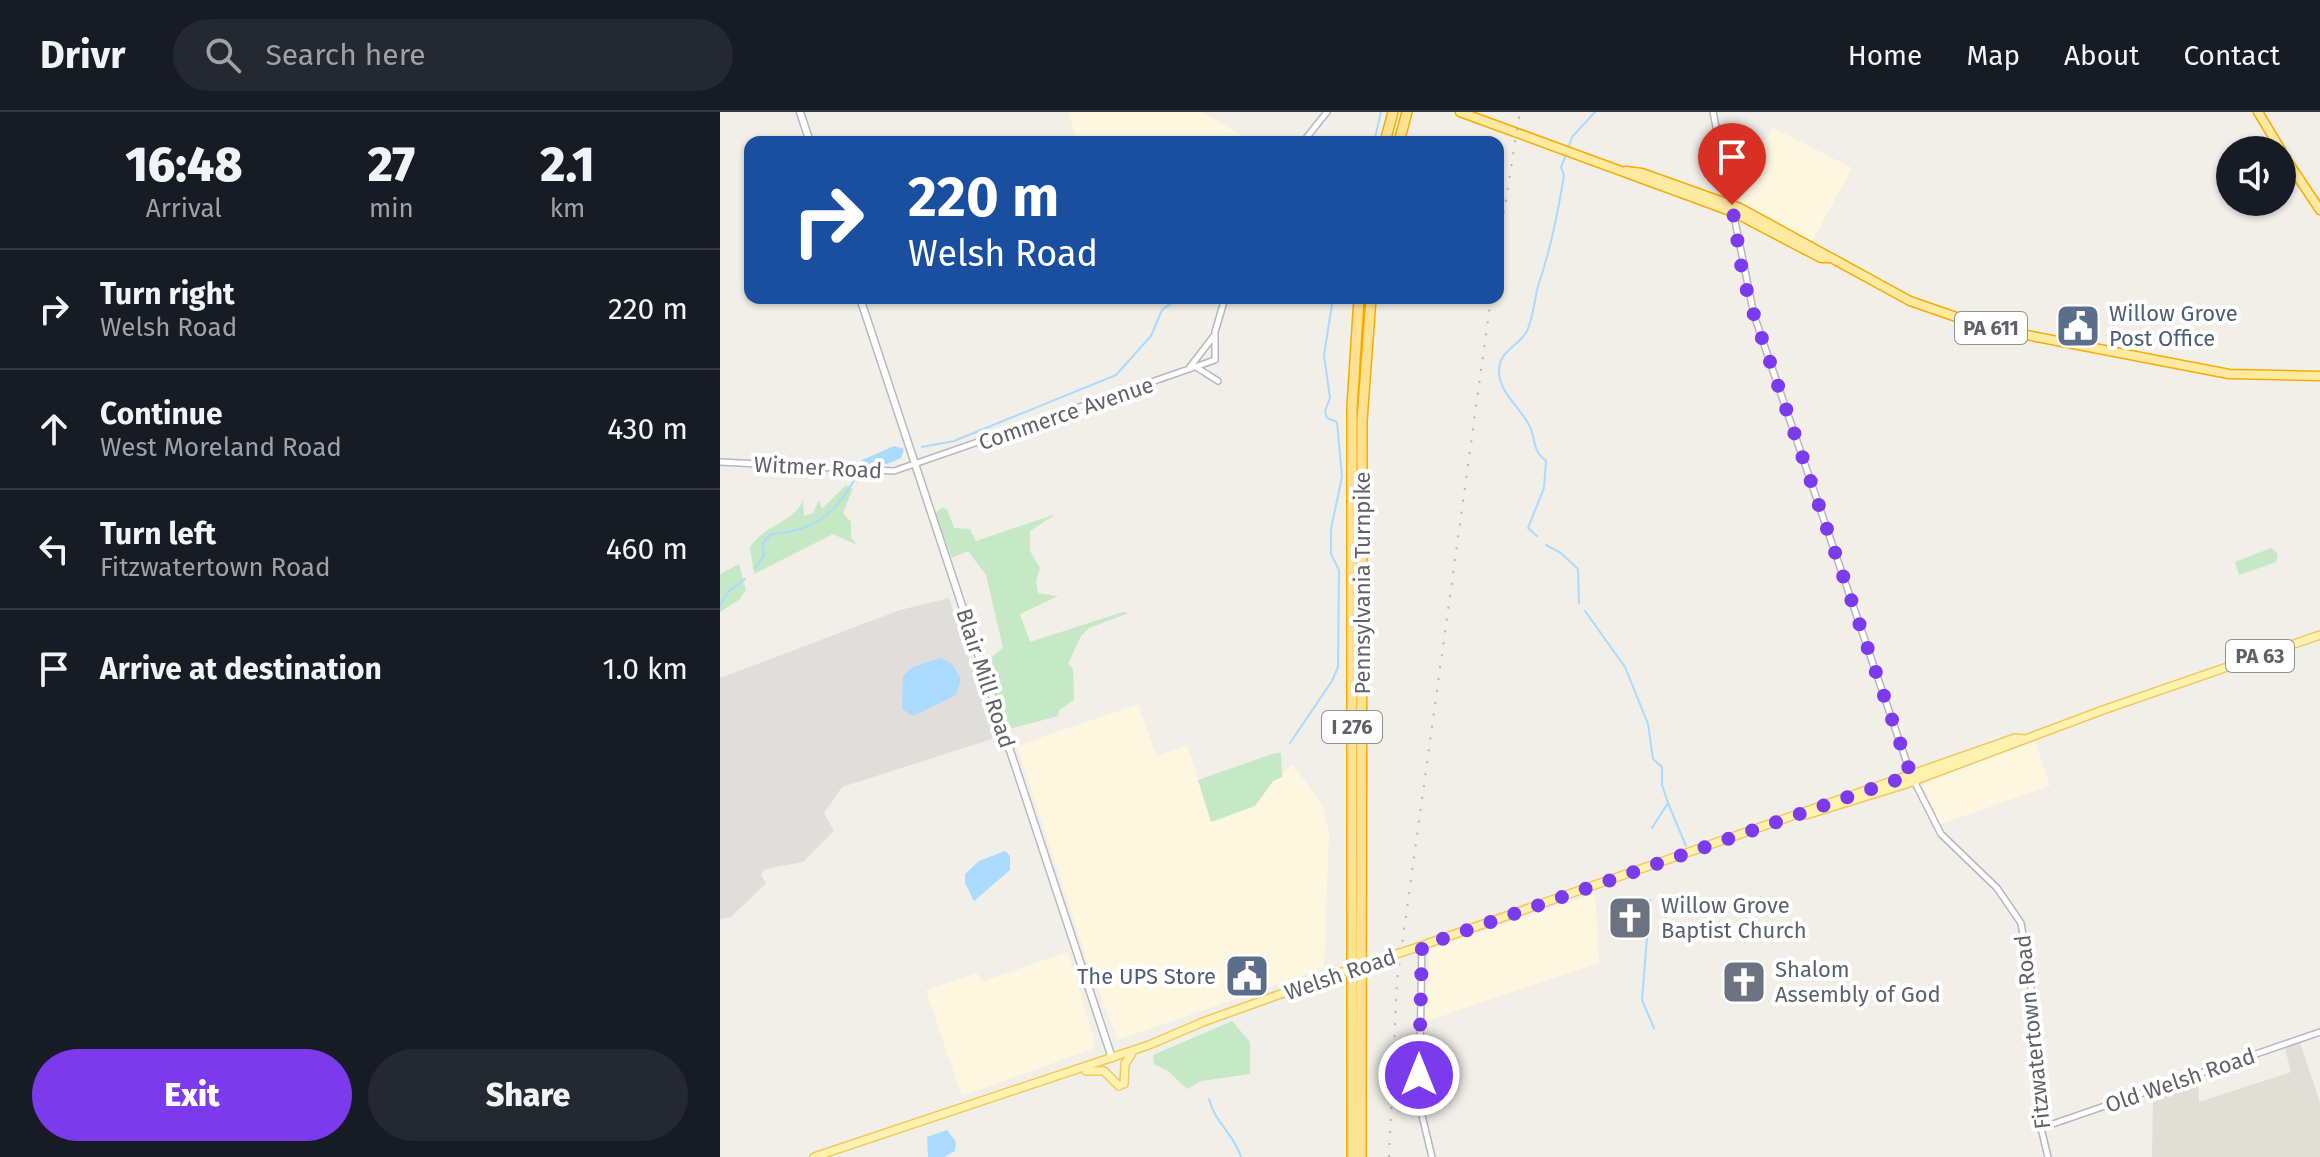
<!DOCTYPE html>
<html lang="en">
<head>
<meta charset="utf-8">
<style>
	:root { --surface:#171b24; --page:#242831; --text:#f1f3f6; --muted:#9ea1a6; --line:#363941; --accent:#7c3aed }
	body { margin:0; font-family:"Fira Sans",sans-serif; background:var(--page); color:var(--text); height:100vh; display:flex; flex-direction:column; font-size:30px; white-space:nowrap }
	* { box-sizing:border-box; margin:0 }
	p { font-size:26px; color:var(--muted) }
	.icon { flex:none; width:44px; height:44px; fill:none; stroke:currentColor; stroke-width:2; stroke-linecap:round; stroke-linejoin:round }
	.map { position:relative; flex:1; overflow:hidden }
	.details { display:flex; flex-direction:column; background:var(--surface); width:720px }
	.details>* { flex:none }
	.banner { position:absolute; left:24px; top:24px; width:760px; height:168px; border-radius:16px; box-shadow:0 2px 6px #0004; background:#1a4fa0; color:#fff; overflow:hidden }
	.controls { position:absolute; left:1496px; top:24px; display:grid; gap:16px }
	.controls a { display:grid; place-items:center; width:80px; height:80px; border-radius:50%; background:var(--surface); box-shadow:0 2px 6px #0004; font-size:40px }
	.pin { position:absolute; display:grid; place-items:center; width:68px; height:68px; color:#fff; margin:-82px -34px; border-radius:50% 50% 50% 0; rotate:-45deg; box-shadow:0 0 8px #0007 }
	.pin .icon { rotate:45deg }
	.me { position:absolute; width:88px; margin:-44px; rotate:0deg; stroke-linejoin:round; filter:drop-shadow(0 0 6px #0008) }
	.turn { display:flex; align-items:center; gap:28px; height:168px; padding:0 32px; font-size:36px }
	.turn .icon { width:104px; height:104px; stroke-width:2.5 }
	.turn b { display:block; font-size:56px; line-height:68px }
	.eta { display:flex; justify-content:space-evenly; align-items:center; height:136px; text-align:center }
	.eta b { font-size:48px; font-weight:800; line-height:56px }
	.primary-button { display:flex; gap:16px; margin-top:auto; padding:16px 32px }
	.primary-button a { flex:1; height:92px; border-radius:48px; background:var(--accent); color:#fff; font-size:32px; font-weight:800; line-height:92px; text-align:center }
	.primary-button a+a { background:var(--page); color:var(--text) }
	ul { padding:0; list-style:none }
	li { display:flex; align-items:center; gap:24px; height:120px; padding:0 32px; border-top:2px solid var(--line) }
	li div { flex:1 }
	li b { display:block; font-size:30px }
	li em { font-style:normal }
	header { display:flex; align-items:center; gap:48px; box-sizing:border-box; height:112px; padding:0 40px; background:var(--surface); border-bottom:2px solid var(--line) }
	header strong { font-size:38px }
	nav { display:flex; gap:44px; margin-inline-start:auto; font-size:28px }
	.search { width:560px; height:72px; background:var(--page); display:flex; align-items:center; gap:20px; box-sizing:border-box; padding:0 28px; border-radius:44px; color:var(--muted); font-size:30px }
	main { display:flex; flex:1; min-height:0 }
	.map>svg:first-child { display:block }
	.commercial { fill:#fef7e0 }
	.industrial { fill:#e0deda }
	.education { fill:#e1ded6 }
	.green { fill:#c5e8c5 }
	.water { fill:#aadaff }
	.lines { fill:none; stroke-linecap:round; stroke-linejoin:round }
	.stream { stroke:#aadaff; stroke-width:2 }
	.tertiary-casing { stroke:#b5b8bc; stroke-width:8 }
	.secondary-casing { stroke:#b6babf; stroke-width:9 }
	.primary-casing { stroke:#f2c960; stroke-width:10 }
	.trunk-casing { stroke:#f9ab00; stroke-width:11 }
	.motorway-casing { stroke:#f9ab00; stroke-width:12 }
	.tertiary { stroke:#fff; stroke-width:5 }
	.secondary { stroke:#fff; stroke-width:6 }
	.primary { stroke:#fff2af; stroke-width:7 }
	.trunk { stroke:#feeaa1; stroke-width:8 }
	.motorway { stroke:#fde293; stroke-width:9 }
	.rail { stroke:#b6b7b8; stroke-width:2; stroke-dasharray:2 10; stroke-linecap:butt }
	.primary-bridge-casing { stroke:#f2c960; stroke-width:10; stroke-linecap:butt }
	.primary-bridge { stroke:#fff2af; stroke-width:7 }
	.route { stroke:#7c3aed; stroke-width:14; stroke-dasharray:0 25.2 }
	.labels { text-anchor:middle; stroke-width:8; stroke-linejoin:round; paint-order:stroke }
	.shield { fill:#fff; stroke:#8f9295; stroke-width:2 }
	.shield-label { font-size:20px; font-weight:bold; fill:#5f6368 }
	.service-label { font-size:22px; fill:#4e5e75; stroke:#fff; text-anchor:start }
	.street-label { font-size:22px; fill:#5f6368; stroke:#fff }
	.worship-label { font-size:22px; fill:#5b616d; stroke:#fff; text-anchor:start }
</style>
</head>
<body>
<header>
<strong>Drivr</strong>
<div class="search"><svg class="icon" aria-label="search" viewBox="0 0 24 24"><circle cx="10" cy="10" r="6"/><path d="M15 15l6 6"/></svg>Search here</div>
<nav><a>Home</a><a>Map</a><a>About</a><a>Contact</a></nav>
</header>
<main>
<section class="details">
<div class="eta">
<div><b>16:48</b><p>Arrival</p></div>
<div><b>27</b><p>min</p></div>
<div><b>2.1</b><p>km</p></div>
</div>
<ul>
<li><svg class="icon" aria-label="right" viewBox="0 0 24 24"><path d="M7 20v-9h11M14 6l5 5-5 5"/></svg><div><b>Turn right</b><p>Welsh Road</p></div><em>220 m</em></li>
<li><svg class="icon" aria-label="ahead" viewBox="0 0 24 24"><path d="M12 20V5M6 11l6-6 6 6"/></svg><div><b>Continue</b><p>West Moreland Road</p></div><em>430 m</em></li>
<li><svg class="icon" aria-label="left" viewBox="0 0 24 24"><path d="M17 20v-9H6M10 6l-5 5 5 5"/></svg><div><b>Turn left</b><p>Fitzwatertown Road</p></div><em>460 m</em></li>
<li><svg class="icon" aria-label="arrive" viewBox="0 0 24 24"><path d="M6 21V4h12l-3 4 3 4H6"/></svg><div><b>Arrive at destination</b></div><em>1.0 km</em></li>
</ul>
<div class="primary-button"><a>Exit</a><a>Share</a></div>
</section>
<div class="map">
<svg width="1600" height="1045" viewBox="0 0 1600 1045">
	<rect width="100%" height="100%" fill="#f1efe8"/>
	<!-- commercial -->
	<path class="commercial" d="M348,0h134l38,22 -5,8h-157z
		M1053,16l79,40 -40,73 -75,-38 -8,-48 34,-11z
		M418,592l18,52 31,-10 25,76 43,-16 18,-25 20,-16 28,38 8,29 -5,136 -206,72 -29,-75 -72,-219z
		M1315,629l15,45 -110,38 -16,-37 1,-5z
		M875,782l4,69 -175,59 6,-73z
		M348,840l27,91 -3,6 -130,47 -36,-106 51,-17 4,9z"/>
	<!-- industrial -->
	<path class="industrial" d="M229,486l46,140 -153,49 -18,26 10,18 -31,31 -38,7 -4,6 5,8 -35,34 -11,2v-241l180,-68z"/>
	<!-- education -->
	<path class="education" d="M1580,931l20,59v55h-168l1,-64 45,-16 1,25 92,-30 -6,-24z"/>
	<!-- green -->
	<path class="green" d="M126,373l7,3 -10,25 8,9v15l6,8 -24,-11 -79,40 -4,-27c15,-23 44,-24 53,-47l1,16 9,-3 6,-13 3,9z
		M222,396l5,1 7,19 16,1 6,12 80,-27 -26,17v20l10,17 -4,13 2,12 20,3 -38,18 10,28 93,-30 6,1 -40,15 -8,8 -13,28 5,5 1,31 -15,10 -1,6 -45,12 -9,-3 -20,-62 19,-15 -17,-73 -18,-24 -16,7 -15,-40 -1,-6z
		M1551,436l7,6 -2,8 -37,13 -4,-13z
		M19,452l7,26 -7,10 -19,12v-38z
		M555,641h6l1,24 -9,4 -18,25 -44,16 -13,-42z
		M512,909l18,21v32l-49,7 -14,8 -19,-18 -14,-7 -1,-9z"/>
	<!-- water -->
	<path class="water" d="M174,334l10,3 -3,9 -14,6 -26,2 1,-6z
		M220,546l12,6 9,15 -5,16 -43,21 -11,-7 1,-33 10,-9z
		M285,739l5,5v14l-36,31 -9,-18v-9l14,-13z
		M227,1018l9,12 -1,9 -11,6h-16l-1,-20z"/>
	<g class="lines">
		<!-- stream -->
		<path class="stream" d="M654,30l7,-30
			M848,37l4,-12 23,-25
			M202,335l32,-6 162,-66 35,-39 11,-26 16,-12
			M817,424l-9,-8 16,-40 2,-27c-13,-10 -10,-18 -15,-32 -8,-20 -33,-36 -32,-59 0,-19 20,-24 28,-39 7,-15 7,-32 12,-48 12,-35 19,-70 25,-108l-3,-8 5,-12
			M826,433l15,8 17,16 1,34
			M35,456l9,-12 -1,-13 8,-9c45,-3 64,-20 85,-57
			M0,493l9,-14 16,-12
			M865,499l40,56 23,57 5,35 9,8v18l6,18 -16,25
			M570,631l42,-62 6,-14 1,-97 -8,-16v-25l11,-52 -5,-55 -10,-4 -2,-7 5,-13 -6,-43 9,-57
			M948,691l18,43
			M930,788l-8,100 12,28
			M489,987c6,24 25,35 32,58"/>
		<!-- tertiary casing -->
		<g class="tertiary-casing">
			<path id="tertiary" d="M993,0l41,203 157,460 30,59 56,54 24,35 9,54 11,151 7,29
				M583,30l24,-30
				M470,255l23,-30
				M476,255l22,14
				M0,350l174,9 321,-111v-28l10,-34
				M702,834l-3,157 13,54
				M1321,1016l279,-96"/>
		</g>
		<!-- secondary casing -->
		<g class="secondary-casing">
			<path id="secondary" d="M80,0l10,30
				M140,186l252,760"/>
		</g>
		<!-- primary casing -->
		<g class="primary-casing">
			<path id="primary" d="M1086,703l97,-30 200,-75 217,-75
				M692,837l603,-211 9,1
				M652,851l21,-8
				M480,911l142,-51
				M366,959h18l15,15
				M404,972l1,-20 7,-11
				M94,1045l335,-112 54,-23"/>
		</g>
		<!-- trunk casing -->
		<g class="trunk-casing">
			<path id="trunk" d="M740,0l273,100 88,46h9
				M1538,0l23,38
				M1562,41l38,57
				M906,59l16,2 98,35 170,93 75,26 244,47 91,2"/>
		</g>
		<!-- motorway casing -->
		<g class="motorway-casing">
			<path id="motorway" d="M665,30l8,-30
				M679,30l8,-30
				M632,1045v-750l7,-109
				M641,1045l1,-736 9,-123"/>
		</g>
		<!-- tertiary -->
		<use href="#tertiary" class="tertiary"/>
		<!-- secondary -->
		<use href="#secondary" class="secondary"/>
		<!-- primary -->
		<use href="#primary" class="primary"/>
		<!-- trunk -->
		<use href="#trunk" class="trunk"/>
		<!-- motorway -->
		<use href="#motorway" class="motorway"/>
		<!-- rail -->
		<path class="rail" d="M778,137l22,-137
			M669,1045l8,-176 94,-683"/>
		<!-- primary-bridge casing -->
		<g class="primary-bridge-casing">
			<path id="primary-bridge" d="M673,843l19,-6
				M622,860l30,-9"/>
		</g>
		<!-- primary-bridge -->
		<use href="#primary-bridge" class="primary-bridge"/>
	</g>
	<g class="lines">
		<!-- route -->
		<path class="route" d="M699,963l3,-129 489,-171 -157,-460 -11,-38 -11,-72"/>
	</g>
	<!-- icons -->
	<defs>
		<g id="civic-square" transform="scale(2.3)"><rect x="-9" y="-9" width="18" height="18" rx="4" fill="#5c6f8a" stroke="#fff"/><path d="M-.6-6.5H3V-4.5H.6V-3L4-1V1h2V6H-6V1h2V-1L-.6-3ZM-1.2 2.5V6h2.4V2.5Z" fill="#fff"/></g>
		<g id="church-square" transform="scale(2.3)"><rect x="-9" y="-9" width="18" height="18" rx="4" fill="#6b7280" stroke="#fff"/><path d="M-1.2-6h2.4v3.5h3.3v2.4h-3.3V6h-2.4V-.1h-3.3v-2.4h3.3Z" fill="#fff"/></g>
	</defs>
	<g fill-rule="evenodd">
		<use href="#civic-square" x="1358" y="214"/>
		<use href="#church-square" x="910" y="806"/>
		<use href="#civic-square" x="527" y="864"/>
		<use href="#church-square" x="1024" y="870"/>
	</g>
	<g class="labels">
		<!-- shield labels -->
		<g class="shield">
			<rect x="1235" y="200" width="72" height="32" rx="6"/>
			<rect x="1506" y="528" width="68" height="32" rx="6"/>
			<rect x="602" y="599" width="60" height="32" rx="6"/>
		</g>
		<g class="shield-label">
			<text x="1271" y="223">PA 611</text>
			<text x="1540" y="551">PA 63</text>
			<text x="632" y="622">I 276</text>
		</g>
		<!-- service labels -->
		<g class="service-label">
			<text x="1389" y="209">Willow Grove<tspan x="1389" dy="25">Post Office</tspan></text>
			<text x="496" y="872" text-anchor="end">The UPS Store</text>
		</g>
		<!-- street labels -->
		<g class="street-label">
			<text transform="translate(346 301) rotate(-19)" y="8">Commerce Avenue</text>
			<text transform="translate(98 355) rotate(3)" y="8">Witmer Road</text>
			<text transform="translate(642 471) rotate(-90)" y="8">Pennsylvania Turnpike</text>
			<text transform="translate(266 566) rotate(72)" y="8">Blair Mill Road</text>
			<text transform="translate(620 862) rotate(-19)" y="8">Welsh Road</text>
			<text transform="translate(1312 920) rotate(-96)" y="8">Fitzwatertown Road</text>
			<text transform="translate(1460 968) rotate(-19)" y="8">Old Welsh Road</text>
		</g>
		<!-- worship labels -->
		<g class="worship-label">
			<text x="941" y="801">Willow Grove<tspan x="941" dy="25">Baptist Church</tspan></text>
			<text x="1055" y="865">Shalom<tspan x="1055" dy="25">Assembly of God</tspan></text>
		</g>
	</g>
</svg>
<div class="controls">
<a><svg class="icon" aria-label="sound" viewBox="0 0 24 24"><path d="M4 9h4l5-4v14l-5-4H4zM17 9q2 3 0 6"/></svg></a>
</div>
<div class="pin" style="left:1012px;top:93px;background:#d93025"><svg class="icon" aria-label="arrive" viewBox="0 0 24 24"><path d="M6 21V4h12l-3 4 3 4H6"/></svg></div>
<svg class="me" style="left:699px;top:963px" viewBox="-20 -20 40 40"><circle r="17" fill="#7c3aed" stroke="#fff" stroke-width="3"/><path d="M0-11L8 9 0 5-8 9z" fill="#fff"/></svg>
<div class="banner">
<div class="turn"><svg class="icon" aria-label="right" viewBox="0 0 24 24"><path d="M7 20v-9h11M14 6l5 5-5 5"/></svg><div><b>220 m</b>Welsh Road</div></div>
</div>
</div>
</main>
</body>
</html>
